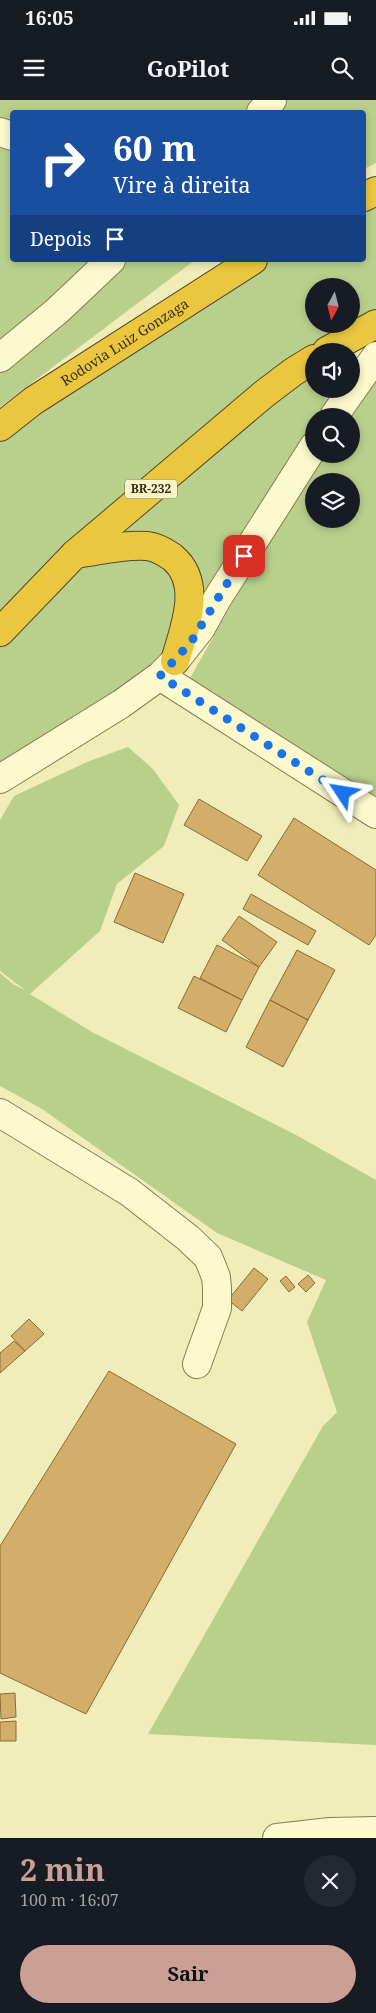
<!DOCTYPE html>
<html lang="pt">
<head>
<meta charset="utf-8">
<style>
	:root { --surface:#171b24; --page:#242831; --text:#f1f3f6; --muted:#9ea1a6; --accent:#cba094 }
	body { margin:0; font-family:"Noto Serif",serif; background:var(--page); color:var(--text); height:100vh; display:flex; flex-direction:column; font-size:19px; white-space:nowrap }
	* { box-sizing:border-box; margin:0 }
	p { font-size:16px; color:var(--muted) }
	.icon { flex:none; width:28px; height:28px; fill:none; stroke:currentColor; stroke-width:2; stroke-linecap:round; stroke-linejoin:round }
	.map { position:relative; height:1738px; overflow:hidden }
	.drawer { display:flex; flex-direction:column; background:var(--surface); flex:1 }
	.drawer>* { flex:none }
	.banner { position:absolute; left:10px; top:10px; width:356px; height:152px; border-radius:5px; box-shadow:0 2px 8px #0003; background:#1a4fa0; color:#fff; overflow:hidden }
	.needle { width:32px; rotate:187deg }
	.buttons { position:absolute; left:305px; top:178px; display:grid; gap:10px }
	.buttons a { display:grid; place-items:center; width:55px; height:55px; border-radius:50%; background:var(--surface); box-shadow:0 2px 8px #0003; font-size:25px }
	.pin { position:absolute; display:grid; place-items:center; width:42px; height:42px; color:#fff; margin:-21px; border-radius:10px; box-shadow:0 2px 8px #0006 }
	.me { position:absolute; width:55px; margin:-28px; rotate:303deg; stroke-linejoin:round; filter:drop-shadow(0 0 4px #0008) }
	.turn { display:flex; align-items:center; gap:18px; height:105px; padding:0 20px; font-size:22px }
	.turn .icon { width:65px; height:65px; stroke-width:2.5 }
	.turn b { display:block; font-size:35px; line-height:42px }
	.then { display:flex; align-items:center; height:48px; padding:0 20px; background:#0003; gap:10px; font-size:19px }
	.round { display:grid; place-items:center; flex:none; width:52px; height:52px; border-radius:26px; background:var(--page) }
	.overview { display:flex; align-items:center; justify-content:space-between; height:85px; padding:0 20px }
	h1 { font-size:30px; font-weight:700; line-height:38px; color:var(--accent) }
	.primary-button { display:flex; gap:10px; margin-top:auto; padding:10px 20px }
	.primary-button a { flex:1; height:58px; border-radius:30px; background:var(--accent); color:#111; font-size:20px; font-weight:700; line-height:58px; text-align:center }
	.status { display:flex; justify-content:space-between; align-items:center; height:35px; padding:0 25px; background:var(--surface); direction:ltr }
	.status svg { height:14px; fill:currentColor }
	header { display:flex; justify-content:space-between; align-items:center; height:65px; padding:0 20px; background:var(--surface); font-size:22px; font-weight:700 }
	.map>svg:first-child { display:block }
	.green { fill:#b9d08d; fill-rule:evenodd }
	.building { fill:#d3ae6b; stroke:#8a6b36 }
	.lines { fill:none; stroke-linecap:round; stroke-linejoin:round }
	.minor-casing { stroke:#897c53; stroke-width:30 }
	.highway-casing { stroke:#564828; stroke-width:30 }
	.minor { stroke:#fcf9cd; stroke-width:28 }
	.highway { stroke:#ebc740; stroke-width:28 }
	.route { stroke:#1a73e8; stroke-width:9; stroke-dasharray:0 16.2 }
	.labels { text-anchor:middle; stroke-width:4.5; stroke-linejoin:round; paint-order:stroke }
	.shield { fill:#f8f5c9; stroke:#706a4e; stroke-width:1 }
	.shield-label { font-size:12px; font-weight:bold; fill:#362e19 }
	.street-label { font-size:14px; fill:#362e19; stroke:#f8f5c9 }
</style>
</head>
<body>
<div class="status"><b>16:05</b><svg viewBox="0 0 49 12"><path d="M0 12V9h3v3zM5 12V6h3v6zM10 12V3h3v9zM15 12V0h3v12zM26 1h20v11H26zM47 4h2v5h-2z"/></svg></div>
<header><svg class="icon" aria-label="menu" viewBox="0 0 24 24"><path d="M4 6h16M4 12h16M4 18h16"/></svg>GoPilot<svg class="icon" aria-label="search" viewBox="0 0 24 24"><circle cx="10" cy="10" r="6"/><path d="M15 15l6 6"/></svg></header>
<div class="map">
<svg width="376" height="1738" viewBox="0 0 376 1738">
	<rect width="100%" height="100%" fill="#f1edb9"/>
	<!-- green -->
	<path class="green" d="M0,0h376v63l-12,6v-57h-352v148h183l-195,147z
		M376,99v124l-376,296v-200l263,-159h101v-54zM314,186h37v38h-37z
		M314,265v24h35l-20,27h-15v21l-128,200 2,-78 -100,-11z
		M376,265v431l-187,-116 127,-226h35v-38h-9zM314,381h37v38h-37z
		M156,451l29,39 -20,70 -165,108v-126l79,-79z
		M128,647l25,22 26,36 -15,41 -47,38 -17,47 -70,63 62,38 204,103 80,45v565l-228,-11 175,-308 14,-14 -30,-90 19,-42 -109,-47 -175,-124 -42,-23v-113l13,11 12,6 -25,-19v-151l14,-24 73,-34z"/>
	<!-- building -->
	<path class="building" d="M199,699l63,37 -15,25 -63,-36z
		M294,718l82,52v65l-7,10 -111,-70z
		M135,773l49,21 -21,49 -49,-21z
		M251,794l65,37 -8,14 -65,-36z
		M239,816l38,26 -18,25 -37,-27z
		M217,845l42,22 -17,33 -42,-22z
		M297,850l38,20 -27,50 -38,-20z
		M194,876l48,24 -16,32 -48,-24z
		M270,900l38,20 -25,47 -37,-20z
		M254,1168l14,11 -26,32 -14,-11z
		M308,1175l7,8 -9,9 -8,-8z
		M286,1176l9,11 -6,5 -9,-11z
		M29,1219l15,15 -19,17 -14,-15z
		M14,1241l11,10 -25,22v-20z
		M109,1271l127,73 -150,270 -86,-41v-127z
		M15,1593l1,24 -15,2 -1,-25z
		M16,1621v20h-16v-19z"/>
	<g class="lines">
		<!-- minor casing -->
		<g class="minor-casing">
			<path id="minor" d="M261,12l11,-12
				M0,32l12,4
				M0,258l57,-47 54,-51
				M334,316l42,-60
				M160,576l216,138
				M0,679l121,-75 39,-28 15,-15 26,-33 16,-29 97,-153
				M0,1013l129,79 59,46 20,19 8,20 1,11v20l-20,56
				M277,1738l53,-6 46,-1"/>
		</g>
		<!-- highway casing -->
		<g class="highway-casing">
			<g id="highway">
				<path d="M364,97l12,-6"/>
				<path d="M327,251l49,-27"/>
				<path id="s1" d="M0,327l33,-26 220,-141"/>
				<path d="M75,454c23,-3 49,-10 72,-8 9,1 18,6 25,11 32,26 12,72 3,104"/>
				<path d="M0,532l75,-78 189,-160 29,-22 21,-13"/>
			</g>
		</g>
		<!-- minor -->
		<use href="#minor" class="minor"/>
		<!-- highway -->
		<use href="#highway" class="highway"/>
	</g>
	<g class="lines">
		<!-- route -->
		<path class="route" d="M244,456l-53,86 -31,34 183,117"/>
	</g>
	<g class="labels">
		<!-- shield labels -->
		<rect class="shield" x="125" y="379.5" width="52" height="19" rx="4"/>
		<g class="shield-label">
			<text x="151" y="393">BR-232</text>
		</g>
		<!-- street labels -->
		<g class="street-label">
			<text dy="5" stroke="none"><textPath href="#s1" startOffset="151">Rodovia Luiz Gonzaga</textPath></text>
		</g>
	</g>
</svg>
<div class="buttons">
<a><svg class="needle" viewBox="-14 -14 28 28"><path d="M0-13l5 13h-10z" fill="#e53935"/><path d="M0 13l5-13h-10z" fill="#9ea1a6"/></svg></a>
<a><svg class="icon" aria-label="sound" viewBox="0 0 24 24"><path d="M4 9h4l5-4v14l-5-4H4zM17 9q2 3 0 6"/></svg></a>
<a><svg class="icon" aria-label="search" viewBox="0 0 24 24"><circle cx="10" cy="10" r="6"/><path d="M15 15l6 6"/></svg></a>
<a><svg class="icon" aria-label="layers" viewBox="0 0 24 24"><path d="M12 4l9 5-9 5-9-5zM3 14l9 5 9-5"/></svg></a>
</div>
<div class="pin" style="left:244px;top:456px;background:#d93025"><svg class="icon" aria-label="arrive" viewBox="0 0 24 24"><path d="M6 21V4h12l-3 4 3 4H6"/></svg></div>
<svg class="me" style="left:343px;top:693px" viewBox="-20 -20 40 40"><path d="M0-17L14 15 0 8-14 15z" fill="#1a73e8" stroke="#fff" stroke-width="4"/></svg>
<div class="banner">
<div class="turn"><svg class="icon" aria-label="right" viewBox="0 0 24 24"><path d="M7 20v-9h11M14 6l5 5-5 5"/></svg><div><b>60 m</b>Vire à direita</div></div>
<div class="then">Depois<svg class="icon" aria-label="arrive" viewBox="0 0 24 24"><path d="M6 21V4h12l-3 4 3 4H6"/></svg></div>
</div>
</div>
<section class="drawer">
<div class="overview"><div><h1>2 min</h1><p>100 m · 16:07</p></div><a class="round"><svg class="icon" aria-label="close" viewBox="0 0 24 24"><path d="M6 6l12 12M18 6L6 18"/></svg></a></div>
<div class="primary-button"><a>Sair</a></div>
</section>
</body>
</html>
